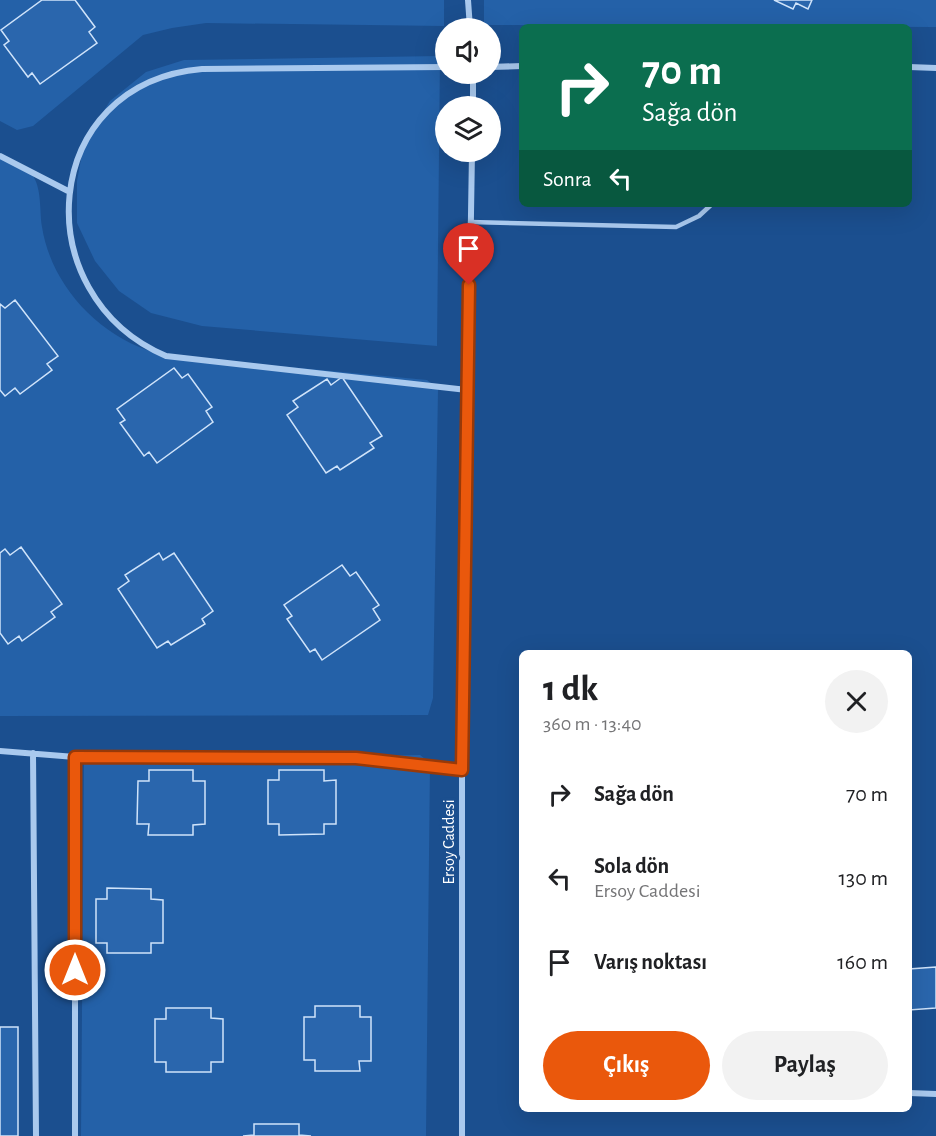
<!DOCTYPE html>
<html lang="tr">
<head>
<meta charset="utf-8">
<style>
	:root { --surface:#fff; --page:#f2f2f2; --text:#202124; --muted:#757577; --accent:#ea580c }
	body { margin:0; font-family:"Alegreya Sans",sans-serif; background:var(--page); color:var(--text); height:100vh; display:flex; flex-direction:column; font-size:22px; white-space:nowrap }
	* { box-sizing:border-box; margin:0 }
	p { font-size:20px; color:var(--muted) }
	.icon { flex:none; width:33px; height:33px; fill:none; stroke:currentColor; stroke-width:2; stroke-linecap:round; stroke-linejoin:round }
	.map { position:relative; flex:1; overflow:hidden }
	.sheet { position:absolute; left:519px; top:650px; width:393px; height:462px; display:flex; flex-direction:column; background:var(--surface); border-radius:9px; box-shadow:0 6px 24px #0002 }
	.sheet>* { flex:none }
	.top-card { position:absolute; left:519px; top:24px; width:393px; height:183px; border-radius:9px; box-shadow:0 6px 24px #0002; background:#0b6e4f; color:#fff; overflow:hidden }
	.fabs { position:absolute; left:435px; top:18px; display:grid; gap:12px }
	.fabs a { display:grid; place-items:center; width:66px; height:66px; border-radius:50%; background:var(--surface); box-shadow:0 6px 24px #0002; font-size:30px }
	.pin { position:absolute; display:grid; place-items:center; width:51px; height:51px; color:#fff; margin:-62px -26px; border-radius:50% 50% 50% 0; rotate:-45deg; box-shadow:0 0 6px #0007 }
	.pin .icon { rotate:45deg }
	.me { position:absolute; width:66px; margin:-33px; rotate:0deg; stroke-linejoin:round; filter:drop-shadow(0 0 4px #0008) }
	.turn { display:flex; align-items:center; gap:21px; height:126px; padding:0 24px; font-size:27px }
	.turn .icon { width:78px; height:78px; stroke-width:2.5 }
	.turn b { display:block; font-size:42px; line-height:51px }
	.then { display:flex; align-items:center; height:57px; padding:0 24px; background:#0003; gap:12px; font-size:22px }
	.round { display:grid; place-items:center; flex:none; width:63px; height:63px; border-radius:32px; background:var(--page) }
	.summary { display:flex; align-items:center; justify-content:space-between; height:102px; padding:0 24px }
	h1 { font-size:36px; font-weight:600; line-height:45px }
	.action { display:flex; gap:12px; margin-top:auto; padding:12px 24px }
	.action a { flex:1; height:69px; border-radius:36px; background:var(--accent); color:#fff; font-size:24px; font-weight:600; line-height:69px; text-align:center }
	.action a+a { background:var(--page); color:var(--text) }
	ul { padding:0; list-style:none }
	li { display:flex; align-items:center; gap:18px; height:84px; padding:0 24px }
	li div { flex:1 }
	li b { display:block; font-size:22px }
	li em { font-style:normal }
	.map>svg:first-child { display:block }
	.green { fill:#2461a8 }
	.building { fill:#2a66ad; stroke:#cfe3fa; stroke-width:1.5 }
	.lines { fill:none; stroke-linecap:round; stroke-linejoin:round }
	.lane { stroke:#a9c9ee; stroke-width:4.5 }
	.street { stroke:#a9c9ee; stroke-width:6 }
	.route-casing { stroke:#983908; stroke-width:15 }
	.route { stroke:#ea580c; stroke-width:10 }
	.labels { text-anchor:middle; stroke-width:6; stroke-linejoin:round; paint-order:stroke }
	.street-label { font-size:16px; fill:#fff; stroke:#1b4f8f }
</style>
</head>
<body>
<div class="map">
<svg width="936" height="1136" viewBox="0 0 936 1136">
	<rect width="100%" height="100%" fill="#1b4f8f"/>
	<!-- green -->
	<path class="green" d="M0,0h444v26l-238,-3 -34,5 -29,7 -110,91 -16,4 -17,-9z
		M484,0h452v27l-452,-2z
		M440,56l-3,290 -235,-20 -51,-13 -32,-22 -24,-30 -18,-38v-42l7,-38 26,-42 36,-29 38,-12z
		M0,155c8,5 21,9 28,15 15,13 11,40 14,57 9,56 52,104 105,123 12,4 25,5 36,7l244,23 11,9 -5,309 -5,17 -428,1z
		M420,755l10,8 -4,373h-345l3,-375z"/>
	<!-- building -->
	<path class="building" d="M42,0h33l20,27 -6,5 8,11 -57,41 -8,-11 -4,4 -24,-32 5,-4 -8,-11z
		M774,0h38l-4,9 -12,-6 -3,6z
		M15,300l43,56 -11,8 5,6 -32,24 -5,-6 -10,8 -5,-6v-86l5,4z
		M174,368l8,10 6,-4 24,33 -6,4 7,11 -56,41 -8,-11 -5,4 -24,-33 5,-3 -8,-11z
		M342,377l40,59 -12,7 4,5 -34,22 -3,-4 -11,7 -39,-58 11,-8 -5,-6 34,-22 4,6z
		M21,547l41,57 -11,8 4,5 -33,24 -3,-5 -11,8 -8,-11v-80l5,-4 5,6z
		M159,553l4,7 11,-7 39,58 -11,8 3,5 -34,21 -3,-4 -11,7 -39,-59 11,-8 -4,-6z
		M342,565l8,11 6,-4 23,33 -6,4 7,11 -58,40 -7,-11 -5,3 -23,-33 5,-3 -8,-11z
		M149,770h44v11h12v43l-12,1v10h-45l1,-11h-12l1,-43h11z
		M279,770h45v11l12,-1v44h-12v10l-45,1v-11h-11v-44h11z
		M107,888l44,1v10l12,1v43h-12v10h-44v-10h-11v-44h11z
		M936,967v41l-27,2v-41z
		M315,1006h45v11h11v44h-12l1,10h-45v-11h-11v-43h11z
		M166,1008h45v10l12,1v43h-12v10h-45v-10h-11v-43h11z
		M0,1027h18v109h-18z
		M254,1124h45v11l12,1h-68l11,-1z"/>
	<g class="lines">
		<!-- lane -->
		<path class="lane" d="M470,222l206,5 23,-11 13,-12"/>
		<!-- street -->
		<path class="street" d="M468,0l2,28
			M446,67l-244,2c-163,14 -178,226 -36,287l301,34
			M490,67l32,-1
			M909,67l27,1
			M473,106v-32
			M0,156l68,35
			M0,751l75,6 281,1 106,12
			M33,753l3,383
			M909,1093l27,1
			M75,1136v-379
			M462,1136v-366l10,-618"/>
	</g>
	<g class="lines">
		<!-- route casing -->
		<g class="route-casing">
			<path id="route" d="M75,970v-213l281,1 106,12 7,-485"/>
		</g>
		<!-- route -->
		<use href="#route" class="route"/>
	</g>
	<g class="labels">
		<!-- street labels -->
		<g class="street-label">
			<text transform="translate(448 842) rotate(-90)" y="6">Ersoy Caddesi</text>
		</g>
	</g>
</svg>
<div class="fabs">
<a><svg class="icon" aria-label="sound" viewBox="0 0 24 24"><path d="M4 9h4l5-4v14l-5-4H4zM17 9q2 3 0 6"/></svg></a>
<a><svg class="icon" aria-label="layers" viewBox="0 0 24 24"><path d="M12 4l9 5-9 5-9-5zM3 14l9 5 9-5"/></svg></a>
</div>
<div class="pin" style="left:469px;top:285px;background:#d93025"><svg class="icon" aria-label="arrive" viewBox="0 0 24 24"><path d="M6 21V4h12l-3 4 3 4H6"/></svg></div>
<svg class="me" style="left:75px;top:970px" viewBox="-20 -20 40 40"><circle r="17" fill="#ea580c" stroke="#fff" stroke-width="3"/><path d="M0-11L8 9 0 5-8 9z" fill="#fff"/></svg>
<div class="top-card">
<div class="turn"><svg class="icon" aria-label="right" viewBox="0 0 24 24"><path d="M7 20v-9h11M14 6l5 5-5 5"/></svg><div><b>70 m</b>Sağa dön</div></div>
<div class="then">Sonra<svg class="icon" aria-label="left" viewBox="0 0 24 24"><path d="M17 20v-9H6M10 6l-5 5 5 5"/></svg></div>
</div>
<section class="sheet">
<div class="summary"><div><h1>1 dk</h1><p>360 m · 13:40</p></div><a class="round"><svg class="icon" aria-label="close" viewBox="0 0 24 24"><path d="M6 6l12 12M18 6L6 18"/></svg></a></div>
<ul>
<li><svg class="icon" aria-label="right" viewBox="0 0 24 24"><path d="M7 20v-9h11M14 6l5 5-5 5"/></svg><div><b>Sağa dön</b></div><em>70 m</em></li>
<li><svg class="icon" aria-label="left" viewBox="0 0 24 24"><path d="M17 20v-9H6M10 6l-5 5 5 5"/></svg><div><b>Sola dön</b><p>Ersoy Caddesi</p></div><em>130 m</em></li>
<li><svg class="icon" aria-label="arrive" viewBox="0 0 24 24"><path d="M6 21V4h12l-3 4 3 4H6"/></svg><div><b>Varış noktası</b></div><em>160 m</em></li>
</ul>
<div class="action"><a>Çıkış</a><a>Paylaş</a></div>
</section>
</div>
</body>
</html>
